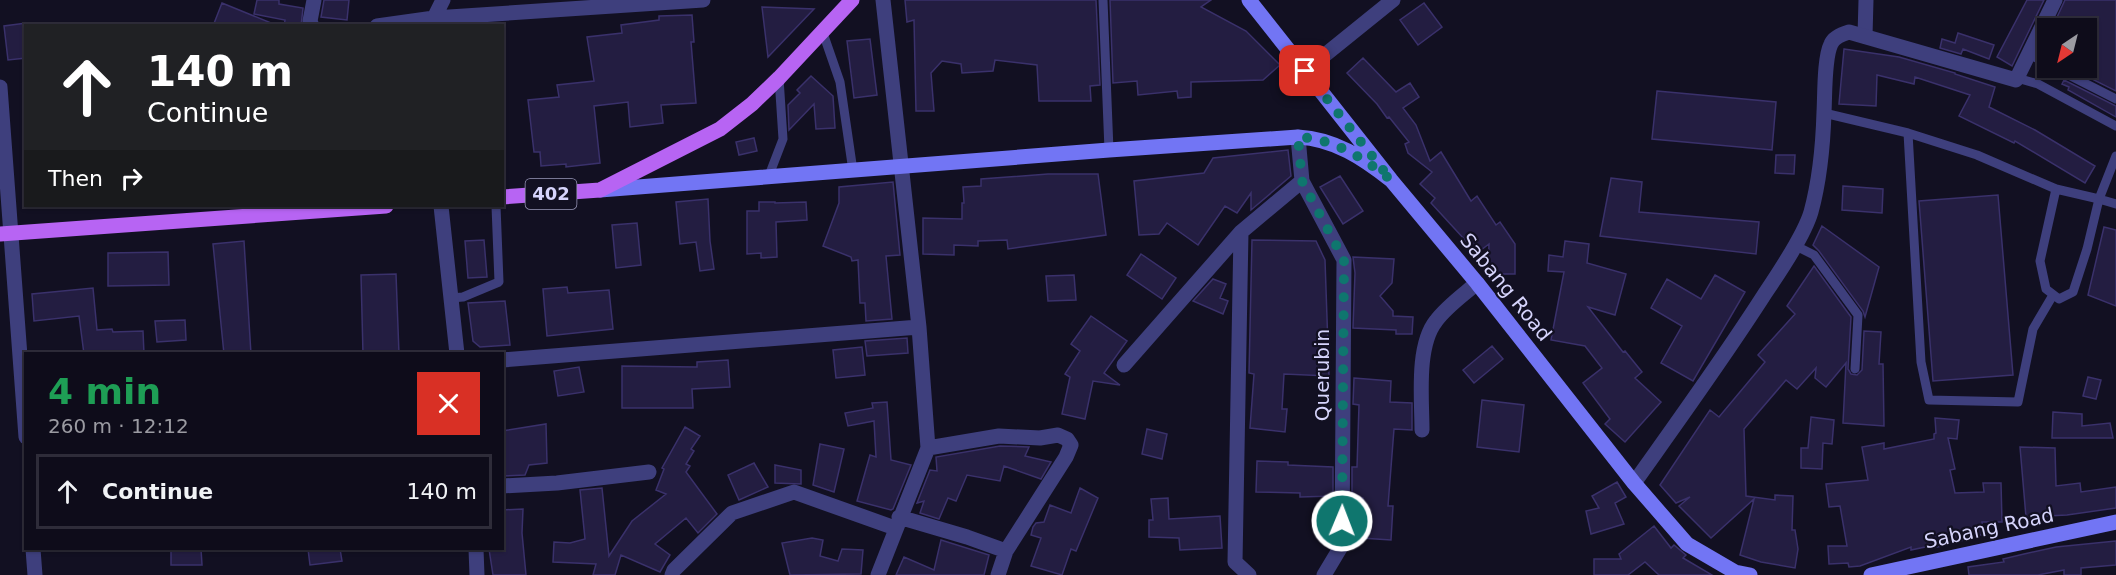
<!DOCTYPE html>
<html lang="en">
<head>
<meta charset="utf-8">
<style>
	:root { --surface:#0e0c1a; --page:#1c1a27; --text:#f1f3f6; --muted:#9b9ba2; --line:#2e2c39 }
	body { margin:0; font-family:"DejaVu Sans",sans-serif; background:var(--page); color:var(--text); height:100vh; display:flex; flex-direction:column; font-size:22px; white-space:nowrap }
	* { box-sizing:border-box; margin:0 }
	p { font-size:20px; color:var(--muted) }
	.icon { flex:none; width:33px; height:33px; fill:none; stroke:currentColor; stroke-width:2; stroke-linecap:round; stroke-linejoin:round }
	.map { position:relative; flex:1; overflow:hidden }
	.side { position:absolute; left:24px; top:352px; width:480px; height:198px; display:flex; flex-direction:column; background:var(--surface); border-radius:0px; box-shadow:0 2px 4px #0004,0 0 0 2px var(--line) }
	.side>* { flex:none }
	.hud { position:absolute; left:24px; top:24px; width:480px; height:183px; border-radius:0px; box-shadow:0 2px 4px #0004,0 0 0 2px var(--line); background:#202124; color:#fff; overflow:hidden }
	.needle { width:39px; rotate:215deg }
	.buttons { position:absolute; left:2037px; top:18px; display:grid; gap:12px }
	.buttons a { display:grid; place-items:center; width:60px; height:60px; border-radius:0px; background:var(--surface); box-shadow:0 2px 4px #0004,0 0 0 2px var(--line); font-size:30px }
	.pin { position:absolute; display:grid; place-items:center; width:51px; height:51px; color:#fff; margin:-26px; border-radius:12px; box-shadow:0 3px 9px #0006 }
	.me { position:absolute; width:66px; margin:-33px; rotate:1deg; stroke-linejoin:round; filter:drop-shadow(0 0 4px #0008) }
	.turn { display:flex; align-items:center; gap:21px; height:126px; padding:0 24px; font-size:27px }
	.turn .icon { width:78px; height:78px; stroke-width:2.5 }
	.turn b { display:block; font-size:42px; line-height:51px }
	.then { display:flex; align-items:center; height:57px; padding:0 24px; background:#0003; gap:12px; font-size:22px }
	.round { display:grid; place-items:center; flex:none; width:63px; height:63px; border-radius:0px; background:var(--page) }
	.summary { display:flex; align-items:center; justify-content:space-between; height:102px; padding:0 24px }
	h1 { font-size:36px; font-weight:800; line-height:45px; color:#1e9e55 }
	ul { padding:0; list-style:none }
	li { display:flex; align-items:center; gap:18px; height:75px; margin:0 12px 9px; padding:0 12px; border:3px solid var(--line); border-radius:0px }
	li div { flex:1 }
	li b { display:block; font-size:22px }
	li em { font-style:normal }
	.map>svg:first-child { display:block }
	.building { fill:#231d41; stroke:#3a316b; stroke-width:1.5 }
	.lines { fill:none; stroke-linecap:round; stroke-linejoin:round }
	.service { stroke:#3e3f7d; stroke-width:9 }
	.minor { stroke:#3e3f7d; stroke-width:15 }
	.tertiary { stroke:#3e3f7d; stroke-width:15 }
	.secondary { stroke:#7275f4; stroke-width:15 }
	.primary { stroke:#b764f3; stroke-width:15 }
	.route { stroke:#0f766e; stroke-width:10; stroke-dasharray:0 18 }
	.labels { text-anchor:middle; stroke-width:4.5; stroke-linejoin:round; paint-order:stroke }
	.shield { fill:#121022; stroke:#9b99bb; stroke-width:1.5 }
	.shield-label { font-size:18px; font-weight:bold; fill:#d6d4fc }
	.street-label { font-size:20px; fill:#d6d4fc; stroke:#121022 }
</style>
</head>
<body>
<div class="map">
<svg width="2116" height="575" viewBox="0 0 2116 575">
	<rect width="100%" height="100%" fill="#121022"/>
	<!-- building -->
	<path class="building" d="M257,0h22v4l24,4 -2,18h-17l1,-6 -31,-6z
		M324,0h25l-2,20 -26,-3z
		M905,0h191l4,85 -10,1 1,15h-52l-2,-36 -42,-5 -2,11 -31,2 -1,-9 -19,-3 -11,12 3,38h-18l-2,-91 -7,2z
		M1110,0h101l-10,7 45,24 34,34 -17,15 -72,2v15l-13,1 -1,-7 -39,4 -1,-14 -24,2z
		M2027,0h17l-32,66 -15,-9z
		M2065,0h51v91l-46,-23h16v-40h-34z
		M222,3l54,22v1h-63z
		M1424,3l18,24 -24,18 -18,-25z
		M762,7l52,2 -46,48z
		M692,15l2,27h-3l5,61 -35,2 2,18 -33,4 -2,-25 -34,4 6,57 -34,4v-3l-25,2 -1,-14h-6l-6,-52 31,-3 -2,-12 37,-4 -7,-44 35,-4 -1,-8 38,-5v-4z
		M26,23v35l-18,2 -4,-34z
		M1958,33l36,12 -5,14 -26,-10 -2,5 -21,-6 2,-9 13,4z
		M870,39l7,56 -23,3 -7,-57z
		M1844,49l55,8 56,16v1l40,13 -6,20 46,23 60,36 -10,17 -70,-42 -1,2 -55,-27 11,-21 -55,-18 -1,7 -37,-9 -1,31 -37,-2z
		M1363,58l33,34 14,-9 9,14 -16,11 13,17 14,36 11,-9 30,49 6,-5 19,29 4,-3 15,22v30h-27l1,-30 -12,9 -46,-50 4,-5 -15,-14 12,-12 -24,-19 -3,-9 4,-2 -20,-25 -2,1 -10,-14 -30,-31z
		M811,76l22,20 2,32 -19,1 -2,-25 -25,26 -1,-25 12,-12 -3,-3z
		M2064,80l52,26v11l-48,-27 1,-3 -7,-3z
		M1657,91l119,11 -4,48 -120,-11z
		M754,138l3,13 -18,4 -3,-13z
		M1288,150l3,26 -40,34v-17l-14,20 -12,-7 -27,39 -31,-22 -8,11 -20,1 -5,-54 70,-8 9,-15z
		M1776,155h19l-1,19 -19,-1z
		M1048,174h50l8,61 -98,14 -1,-9 -29,1v5l-24,-1v10l-31,-1v-36l39,1v-16h2l-1,-16 18,-1v-7z
		M1340,176l23,35 -20,13 -23,-37z
		M1611,178l31,4 -3,30 120,10 -3,32 -156,-18z
		M893,182l7,73 -14,1 6,63 -26,2 -1,-18h-5l-2,-43 -6,1 -1,-4 -28,-11 16,-43v-16z
		M1843,186l40,3 -1,24 -40,-3z
		M1998,195l15,180 -80,6 -14,-180z
		M708,199l2,42 4,28 -14,2 -4,-29 -16,2 -4,-42z
		M759,202h16v1l31,-1 1,18 -31,2 1,35 -16,1v-5l-14,1v-43h12z
		M637,223l4,42 -25,3 -4,-43z
		M1822,226l57,41 -14,50 -2,-6 -44,-60 -6,-6z
		M2104,227l12,3v76l-28,-11z
		M484,240l3,37 -19,1 -3,-37z
		M1252,240l64,1 9,19 4,116 -45,-2 -2,35h5l-2,23 -35,-4 4,-54 -5,-1z
		M244,241l7,113h-27l-11,-110z
		M1565,241l24,3 -2,19 39,11 -11,41 -27,-8 35,45 2,-1 17,21 -7,6 26,24 -36,40 -20,-18 5,-5 -27,-36 19,-15 -17,-22 -34,-6 13,-68 -16,-1 1,-16 14,2z
		M168,252l1,33 -61,1v-33z
		M1141,254l35,24 -14,21 -35,-24z
		M1353,257l41,2 -2,24 -12,13 13,15v5l20,1 -1,17h-16v-4l-43,-2 2,-55z
		M1814,266l37,51 -3,52 3,5 6,1 5,-5 2,-39 17,1 -2,32h4l1,62 -41,-3 3,-60 -20,24 -11,-9 1,-10 -19,21 -11,-9 -42,49 2,67 29,4v-5l18,1 -1,34h3l3,19 -3,19 -34,-6 -21,-7 14,-56 -43,39 -32,-32 11,-9 -14,6 -16,-18 50,-75 9,7 46,-55 -7,-7 37,-41 -8,-8z
		M396,274l3,80h-36l-2,-79z
		M1074,275l2,25 -28,1 -2,-25z
		M1715,275l30,17 -52,89 -32,-18 21,-37 -31,-18 16,-29 34,20z
		M1213,279l13,5 -6,14 8,3 -5,13 -30,-13z
		M567,287l1,6 41,-3 4,39 -66,7 -4,-47z
		M93,288l4,42 15,-1 1,3 30,-1 1,23h-60l-5,-38 -45,5 -2,-27z
		M505,301l5,44 -30,2 -7,-6 -5,-38z
		M1091,316l36,25 -23,32 16,12 -27,-4 -8,38 -23,-5 8,-37 -5,-3 15,-23 -9,-7z
		M185,320l1,20 -29,2 -2,-21z
		M907,338l1,15 -41,3 -2,-15z
		M1492,346l11,13 -29,24 -11,-13z
		M862,347l3,28 -29,3 -3,-28z
		M728,360l2,27 -38,2 1,19h-71v-42l75,1v-5z
		M579,367l5,25 -26,4 -4,-25z
		M2088,377l13,3 -5,19 -13,-3z
		M1354,378l37,3 -1,21 22,1v27l-18,-1 -6,77h5l-2,34 -30,-2 2,-40 -11,-1v-30h5l2,-62 -6,-1z
		M1482,400l42,5 -5,47 -42,-5z
		M887,402l4,58 20,5 -18,44 -2,1 -34,-9 13,-46 6,2 -2,-36 -26,5 -3,-13 28,-5 -1,-5z
		M2053,412l29,2v12l28,-3 3,15h-61z
		M1811,417l23,3 -2,24 -9,-1 -1,26 -21,-1v-20h7z
		M1935,418l24,2 -2,19 -9,-1 7,31 -5,1 5,23 29,-1 -1,-9h18l1,39h-20l1,13h-21l2,5 -34,9v-3l-19,4v-3l-51,19 -11,1 -1,-4 -19,1 -1,-18h19l-7,-40 -11,1 -3,-23 42,-4 -6,-33 22,-4v6l50,-10v-5l2,-1z
		M546,424l1,39 -18,2 -4,10 -23,1v-45z
		M685,427l15,9 -9,13 3,2 -8,13 4,2 -4,6 31,42 -19,19 -12,-15 -31,26 15,11 -10,17 -39,-17 -6,20h-22l3,-11 -43,-2 1,-20 16,1 15,-4 -5,-49 22,-2 7,68 23,-35 34,-27 -10,-4 8,-21 -2,-1z
		M1147,429l20,5 -5,25 -20,-5z
		M820,444l24,5 -10,43 -21,-7z
		M1000,446l29,1 -4,9 26,6 -10,17 -37,-13 -4,15 -33,-6 -11,26 -8,-3 -9,21 -19,-6 4,-12 -7,2 13,-33 7,1 -1,-14z
		M2020,447l35,1 1,38 24,-3 1,9 35,-5v21l-49,7 -41,2z
		M1257,461l31,1v3l45,2v29l-33,1v-4l-44,-1z
		M754,463l14,24 -29,13 -11,-25z
		M775,465l26,5v14l-26,-1z
		M1617,482l9,15 -11,6 9,21 -33,10 -5,-23 13,-3 -7,-12z
		M1080,488l18,10 -22,53 -5,-2 -9,26 -31,-9 10,-28 -10,-3 2,-8 3,-4 8,-1 6,-17 21,8z
		M1168,498l1,21 51,-3 2,32 -42,2 -1,-12 -30,-1v-17h4l-2,-21z
		M523,509l-1,24 4,42h-33l-4,-26h13v-39z
		M1654,526l17,22 3,-3 12,10 -3,3 29,17h-53l-14,-13 -17,13h-34v-16h27l-2,-5z
		M812,538l11,2 -3,16 18,5 4,-12 21,1 -2,24 -71,1 -8,-32z
		M941,540l48,15 -5,20h-88l8,-18 30,13z
		M2116,541v24l-35,3v7h-17v-5l-26,5h-69l-1,-8 36,-5 -1,-3 21,-5 32,-7z
		M171,549h30l1,16h-31z
		M308,549h32l2,12 -32,4z"/>
	<g class="lines">
		<!-- service -->
		<path class="service" d="M1103,0l6,150
			M823,33l17,49 13,89
			M2029,54l19,10
			M2055,68l61,31
			M2017,78l21,6 78,42
			M1824,113l84,20 69,22 79,34 43,10 -12,50 -14,43 -14,7 -13,-10 -6,-28 16,-72
			M1908,133l13,229 8,38 89,2 15,-73 20,-34
			M2116,156l-17,43 17,5
			M768,178l15,-39 -4,-61
			M1794,245l20,10 44,60 -3,54
			M451,298l12,-1 36,-15 -3,-76"/>
		<!-- minor -->
		<path class="minor" d="M434,25v-7l9,-18
			M312,26l-2,-5 4,-21
			M377,26l57,-8 269,-18
			M1865,36l1,-36
			M1305,71l88,-71
			M0,87l26,350
			M1302,181l42,79 -2,285 -18,30
			M441,206l16,148
			M1241,232l-6,330 14,13
			M502,360l417,-33
			M1124,365l117,-133 61,-51 -4,-44
			M1422,430c0,-30 -6,-84 14,-109 10,-14 27,-26 41,-38
			M928,448l71,-12 41,2 18,-3 9,4 4,6 -5,12 -60,94
			M502,486l55,-3 92,-11
			M899,517l68,20 39,14 -8,24
			M33,549l2,26
			M476,549l1,26
			M672,575l2,-5 58,-57 62,-21 101,36
			M878,575l50,-127 -9,-121 -36,-327"/>
		<!-- tertiary -->
		<path class="tertiary" d="M1634,483c44,-62 89,-124 130,-188 14,-21 40,-59 47,-83 9,-33 12,-66 13,-100 1,-16 0,-54 7,-68 3,-7 11,-10 18,-12l167,48 39,-80"/>
		<!-- secondary -->
		<path class="secondary" d="M1249,0l142,180 86,103 157,200 53,61 48,28 15,3
			M600,190l509,-40 189,-13c37,2 65,21 93,43
			M1871,575l245,-53"/>
		<!-- primary -->
		<path class="primary" d="M502,197l98,-7 120,-61 32,-25 27,-26 73,-78
			M0,234l386,-28"/>
	</g>
	<g class="lines">
		<!-- route -->
		<path class="route" d="M1305,71l86,109c-28,-22 -56,-41 -93,-43l4,44 42,79 -2,261"/>
	</g>
	<g class="labels">
		<!-- shield labels -->
		<rect class="shield" x="525.5" y="179" width="51" height="30" rx="4.5"/>
		<g class="shield-label">
			<text x="551" y="200">402</text>
		</g>
		<!-- street labels -->
		<g class="street-label">
			<text transform="translate(1506 287) rotate(51)" y="7">Sabang Road</text>
			<text transform="translate(1322 375) rotate(-90)" y="7">Querubin</text>
			<text transform="translate(1989 528) rotate(-12)" y="7">Sabang Road</text>
		</g>
	</g>
</svg>
<div class="buttons">
<a><svg class="needle" viewBox="-14 -14 28 28"><path d="M0-13l5 13h-10z" fill="#e53935"/><path d="M0 13l5-13h-10z" fill="#9b9ba2"/></svg></a>
</div>
<div class="pin" style="left:1305px;top:71px;background:#d93025"><svg class="icon" aria-label="arrive" viewBox="0 0 24 24"><path d="M6 21V4h12l-3 4 3 4H6"/></svg></div>
<svg class="me" style="left:1342px;top:521px" viewBox="-20 -20 40 40"><circle r="17" fill="#0f766e" stroke="#fff" stroke-width="3"/><path d="M0-11L8 9 0 5-8 9z" fill="#fff"/></svg>
<div class="hud">
<div class="turn"><svg class="icon" aria-label="ahead" viewBox="0 0 24 24"><path d="M12 20V5M6 11l6-6 6 6"/></svg><div><b>140 m</b>Continue</div></div>
<div class="then">Then<svg class="icon" aria-label="right" viewBox="0 0 24 24"><path d="M7 20v-9h11M14 6l5 5-5 5"/></svg></div>
</div>
<section class="side">
<div class="summary"><div><h1>4 min</h1><p>260 m · 12:12</p></div><a class="round" style="background:#d93025;color:#fff"><svg class="icon" aria-label="close" viewBox="0 0 24 24"><path d="M6 6l12 12M18 6L6 18"/></svg></a></div>
<ul>
<li><svg class="icon" aria-label="ahead" viewBox="0 0 24 24"><path d="M12 20V5M6 11l6-6 6 6"/></svg><div><b>Continue</b></div><em>140 m</em></li>
</ul>
</section>
</div>
</body>
</html>
